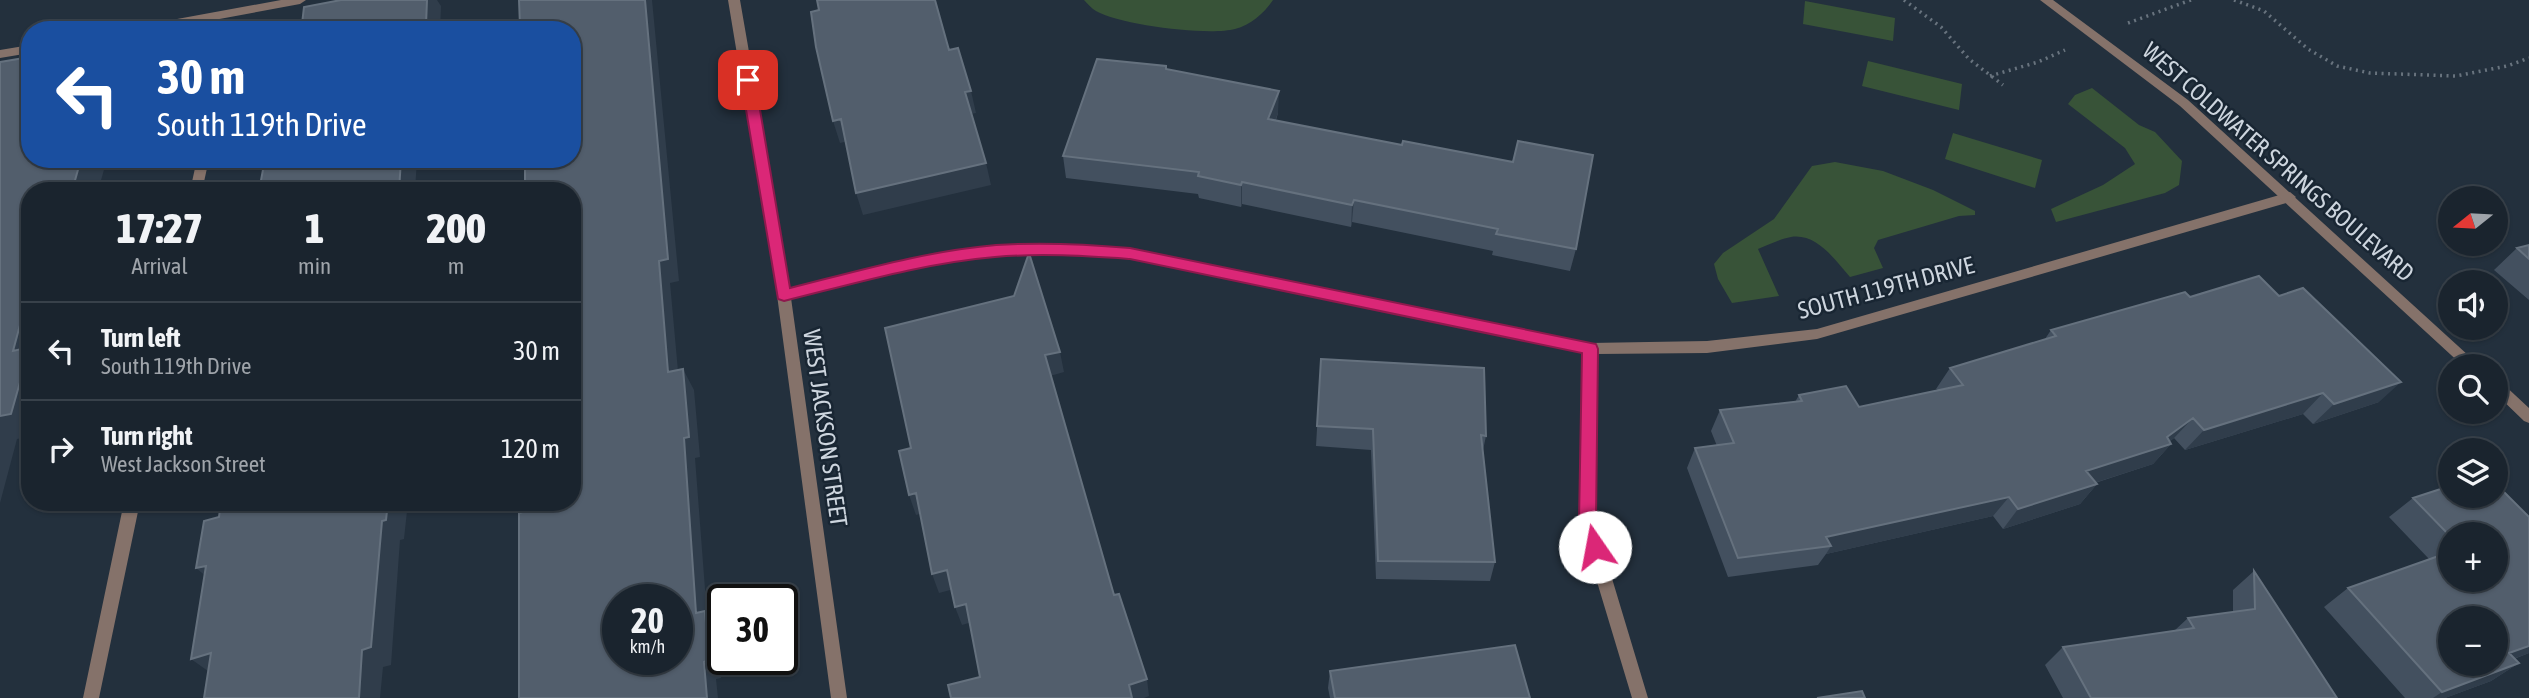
<!DOCTYPE html>
<html lang="en">
<head>
<meta charset="utf-8">
<style>
	:root { --surface:#1a242e; --page:#27303a; --text:#f1f3f6; --muted:#9fa4aa; --line:#38414a }
	body { margin:0; font-family:"Asap Condensed",sans-serif; background:var(--page); color:var(--text); height:100vh; display:flex; flex-direction:column; font-size:26px; white-space:nowrap }
	* { box-sizing:border-box; margin:0 }
	p { font-size:23px; color:var(--muted) }
	.icon { flex:none; width:38px; height:38px; fill:none; stroke:currentColor; stroke-width:2; stroke-linecap:round; stroke-linejoin:round }
	.map { position:relative; flex:1; overflow:hidden }
	.panel { position:absolute; left:21px; top:182px; width:560px; height:329px; display:flex; flex-direction:column; background:var(--surface); border-radius:28px; box-shadow:0 2px 5px #0004,0 0 0 2px var(--line) }
	.panel>* { flex:none }
	.top-card { position:absolute; left:21px; top:21px; width:560px; height:147px; border-radius:28px; box-shadow:0 2px 5px #0004,0 0 0 2px var(--line); background:#1a4fa0; color:#fff; overflow:hidden }
	.needle { width:46px; rotate:252deg }
	.fabs { position:absolute; left:2438px; top:186px; display:grid; gap:14px }
	.fabs a { display:grid; place-items:center; width:70px; height:70px; border-radius:50%; background:var(--surface); box-shadow:0 2px 5px #0004,0 0 0 2px var(--line); font-size:35px }
	.speed { position:absolute; left:602px; top:584px; display:flex; gap:14px; font-size:35px; font-weight:700; text-align:center }
	.speed>* { display:grid; place-content:center; width:91px; height:91px; border-radius:50%; background:var(--surface); box-shadow:0 2px 5px #0004,0 0 0 2px var(--line); line-height:1 }
	.speed small { font-size:18px; font-weight:400 }
	.speed .limit { border:4px solid #111; border-radius:10px; background:#fff; color:#111 }
	.pin { position:absolute; display:grid; place-items:center; width:60px; height:60px; color:#fff; margin:-30px; border-radius:14px; box-shadow:0 4px 10px #0006 }
	.me { position:absolute; width:77px; margin:-38px; rotate:348deg; stroke-linejoin:round; filter:drop-shadow(0 0 5px #0008) }
	.turn { display:flex; align-items:center; gap:24px; height:147px; padding:0 21px; font-size:32px }
	.turn .icon { width:91px; height:91px; stroke-width:2.5 }
	.turn b { display:block; font-size:49px; line-height:60px }
	.eta { display:flex; justify-content:space-evenly; align-items:center; height:119px; text-align:center }
	.eta b { font-size:42px; font-weight:800; line-height:49px }
	ul { padding:0; list-style:none }
	li { display:flex; align-items:center; gap:21px; height:98px; padding:0 21px; border-top:2px solid var(--line) }
	li div { flex:1 }
	li b { display:block; font-size:26px }
	li em { font-style:normal }
	.map>svg:first-child { display:block }
	.green { fill:#385338 }
	.lines { fill:none; stroke-linecap:round; stroke-linejoin:round }
	.path { stroke:#68737e; stroke-width:3.5; stroke-dasharray:2 4.5; stroke-linecap:butt }
	.minor { fill:#85726a; fill-rule:evenodd }
	.tertiary { fill:#85726a; fill-rule:evenodd }
	.wall { fill:#43505f; fill-rule:evenodd }
	.shaded-wall { fill:#303d4b }
	.building { fill:#525e6c; stroke:#65717e; stroke-width:2; fill-rule:evenodd }
	.route { fill:#db2777; stroke:#8e194d; stroke-width:2 }
	.labels { text-anchor:middle; stroke-width:5; stroke-linejoin:round; paint-order:stroke }
	.street-label { font-size:24px; fill:#cdd5de; stroke:#192633 }
</style>
</head>
<body>
<div class="map">
<svg width="2529" height="698" viewBox="0 0 2529 698">
	<rect width="100%" height="100%" fill="#23303d"/>
	<!-- green -->
	<path class="green" d="M1084,0h189c-8,12 -22,25 -38,29 -27,7 -115,-4 -139,-18 -4,-2 -8,-7 -12,-11z
		M1805,1l90,17 -2,23 -90,-17z
		M1868,61l94,23 -3,26 -97,-24z
		M2092,88l47,37 16,7 27,29 -3,24 -14,8 -109,29 -5,-13 52,-24 32,-21 -10,-16 -57,-44 7,-9z
		M1953,133l89,27 -7,28 -90,-29z
		M1835,162l48,9 50,19 42,21v4l-16,1 -81,24 -4,8 9,20 -33,9c-15,-17 -33,-44 -59,-40 -11,2 -23,8 -33,12l21,47 -47,7 -14,-24 -4,-15 9,-11 51,-34 38,-53z"/>
	<g class="lines">
		<!-- path -->
		<path class="path" d="M1904,0l37,27 28,32 34,26
			M2234,0l30,11 44,38 29,17 33,7 86,3 51,-10 22,-8
			M2128,23l63,-23
			M1990,76l48,-14 27,-12"/>
		<!-- minor -->
		<path class="minor" d="M281,0h25l-6,4 -140,26h-27l6,-4z
			M728,0h12l50,288c67,-16 136,-36 205,-42 45,-4 90,-1 135,3l460,94 117,-2 110,-12 473,-137 6,5 -6,5 -473,137 -110,14 -110,1 -2,168 53,176h-16l-53,-176 4,-169 -453,-94c-44,-4 -89,-7 -134,-3 -69,6 -137,25 -205,42l56,400h-16l-54,-403z
			M30,45v8l-30,5v-8z
			M197,159h12l-7,32h-12z
			M124,502h16l-41,196h-16z"/>
		<!-- tertiary -->
		<path class="tertiary" d="M2040,0h13l135,100 292,266h-17l-283,-260z
			M2496,380l5,2 28,26v15l-5,-2 -28,-27z"/>
	</g>
	<!-- wall -->
	<path class="wall" d="M1166,66l1,4 111,43 -2,7 300,129 -6,22 -78,-16 1,-4 -141,-29 -1,5 -109,-23 -1,3 -42,-9 -1,-4 -132,-16 -3,-22z
		M2529,245v55l-35,-30 23,-22z
		M2190,297l189,105 -66,22 -10,-10 -118,36 -11,-12 -5,4 2,2 -18,20 -58,19 2,1 -17,20 -77,25 -10,-13 -167,38 -8,11 -90,12 -41,-109 8,-20 22,-2 -6,-15 9,-21 75,-8 4,-7 60,12 79,-17 -2,-1 14,-21 95,-29 6,-9z
		M1321,359l165,77 -3,14 12,112 -5,19 -114,-2 -5,-129 -55,-4z
		M2496,484l33,33v136l-15,6 5,4 -28,18 -46,17h-40l-81,-91 24,-19 81,-29 -40,-42 24,-19 37,-12v9h46zM2450,534h46v45h-46zM2450,618h46v45h-46z
		M2254,571l83,127h-274l-18,-33 18,-18 111,-16 14,-13 45,-6v-22z
		M1330,671l200,27h-200l-2,-10z"/>
	<!-- shaded-wall -->
	<path class="shaded-wall" d="M427,0h10l4,6 -1,24h-21z
		M645,0h7l27,281 -9,2 10,110 -12,-21 -9,-111z
		M971,91l5,22 -6,1 -5,-22z
		M1279,91l-1,22 -11,28 1,-22z
		M841,119l7,22 -8,2 -7,-22z
		M81,159h26l-9,32h-26z
		M401,159h16l-2,32h-16z
		M986,163l5,22 -128,30 -7,-22z
		M1242,182v22l-1,3v-22z
		M1354,200l-2,22 -1,5 1,-22z
		M30,288v148l-13,3 -17,64v-87l13,-65z
		M1060,352l4,20 -14,4 -5,-21z
		M683,369l11,21 6,67 -5,1 12,157 10,14 4,49 -5,1 2,19h-11l-11,-85 -12,-175z
		M2401,382l-22,20 -66,22 21,-20z
		M2323,393l-20,21 -118,36 19,-20z
		M2193,418l-19,20 -11,8 8,-2 -18,20 -84,27 17,-20 81,-34z
		M2097,484l-17,20 -77,25 15,-20z
		M916,493l7,20 -7,2 -7,-20z
		M2009,497l-16,19 -167,38 5,-8 -5,-9z
		M388,502h20l-4,37 -4,1 -9,125 -8,2 -3,31h-21l3,-48 20,-129z
		M206,566l13,21 -23,-19z
		M947,570l7,19 -15,4 -7,-19z
		M966,604l6,18 -10,3 -7,-18z
		M2529,646v7l-48,18 28,-18z
		M211,653l4,23 -24,-17z
		M2519,663l-28,18 -46,17h-12l9,-6z
		M1147,679l2,17 -5,2h-13l-2,-13z"/>
	<!-- building -->
	<path class="building" d="M341,0h86l-1,25 -7,2v3h-131l1,-4 13,-2 2,-17z
		M519,0h126l23,259 -9,2 9,111 15,-3 6,68 -5,1 12,175 9,-2 4,49 -5,2 3,36h-188v-185l41,-11h12l1,-3 -1,-308h-47v-32h47v-129h-57v-3l5,-1zM618,600h59v60h-59z
		M817,0h118l14,50 9,-2 13,43 -6,1 21,71 -130,30 -15,-74 -8,2 -17,-74 -5,-35 8,-2z
		M30,57v102h51l-9,32h-42v97l-17,63 17,-4 -19,67 -11,2v-354z
		M1097,59l69,7v3l113,22 -11,28 134,26 1,-4 110,21 5,-21 75,14 -17,94 -80,-15 2,-5 -144,-29 -2,5 -110,-23 -1,3 -43,-9 1,-4 -136,-16z
		M265,159h136l-2,32h-140z
		M2529,245v14l-12,-11z
		M1029,253l31,99 -15,3 69,240 5,-1 28,85 -18,6 3,13h-181l-3,-13 32,-8 -14,-73 -11,3 -8,-37 -15,4 -16,-81 -7,2 -10,-44 12,-3 -26,-120 129,-32z
		M2259,276l20,20 24,-8 98,94 -67,22 -11,-11 -119,37 -11,-12 -26,19 4,7 -85,27 11,13 -79,25 -9,-12 -183,40 5,9 -93,12 -43,-110 39,-5 -14,-33 82,-9 -3,-6 47,-9 13,21 104,-22 -13,-17 106,-32 -5,-6 134,-38 5,5z
		M1321,359l163,9 2,68 -5,-1 14,127 -117,-1 -5,-132 -56,-3z
		M2496,484l33,33v129l-20,7 10,10 -77,29 -94,-104 102,-36v27h46v-45h-46v2l-37,-38 37,-12v9h46zM2450,618h46v45h-46z
		M221,502h167l-2,18 -4,1 -11,126 -9,3 -3,48h-155l7,-45 -20,6 15,-93 -10,2 8,-47 15,-4z
		M2254,571l83,127h-246l-28,-51 131,-19 -6,-10 67,-9z
		M1515,645l15,53h-195l-5,-27z
		M1862,691l3,7h-48z"/>
	<!-- route -->
	<path class="route" d="M748,76l7,4 35,208c68,-17 136,-37 206,-43 45,-3 89,-1 134,3l466,96 2,5 -2,173 8,25 -3,5 -6,2 -6,-2 -10,-30 3,-169 -452,-94c-45,-3 -89,-6 -135,-2 -71,6 -142,27 -211,44l-6,-2 -37,-219z"/>
	<g class="labels">
		<!-- street labels -->
		<g class="street-label">
			<text transform="translate(2278 162) rotate(41)" y="8">WEST COLDWATER SPRINGS BOULEVARD</text>
			<text transform="translate(1886 288) rotate(-15)" y="8">SOUTH 119TH DRIVE</text>
			<text transform="translate(825 428) rotate(82)" y="8">WEST JACKSON STREET</text>
		</g>
	</g>
</svg>
<div class="fabs">
<a><svg class="needle" viewBox="-14 -14 28 28"><path d="M0-13l5 13h-10z" fill="#e53935"/><path d="M0 13l5-13h-10z" fill="#9fa4aa"/></svg></a>
<a><svg class="icon" aria-label="sound" viewBox="0 0 24 24"><path d="M4 9h4l5-4v14l-5-4H4zM17 9q2 3 0 6"/></svg></a>
<a><svg class="icon" aria-label="search" viewBox="0 0 24 24"><circle cx="10" cy="10" r="6"/><path d="M15 15l6 6"/></svg></a>
<a><svg class="icon" aria-label="layers" viewBox="0 0 24 24"><path d="M12 4l9 5-9 5-9-5zM3 14l9 5 9-5"/></svg></a>
<a>+</a>
<a>−</a>
</div>
<div class="speed"><div>20<small>km/h</small></div><div class="limit">30</div></div>
<div class="pin" style="left:748px;top:80px;background:#d93025"><svg class="icon" aria-label="arrive" viewBox="0 0 24 24"><path d="M6 21V4h12l-3 4 3 4H6"/></svg></div>
<svg class="me" style="left:1595px;top:547px" viewBox="-20 -20 40 40"><circle r="19" fill="#fff"/><path d="M0-13L10 11 0 6-10 11z" fill="#db2777"/></svg>
<div class="top-card">
<div class="turn"><svg class="icon" aria-label="left" viewBox="0 0 24 24"><path d="M17 20v-9H6M10 6l-5 5 5 5"/></svg><div><b>30 m</b>South 119th Drive</div></div>
</div>
<section class="panel">
<div class="eta">
<div><b>17:27</b><p>Arrival</p></div>
<div><b>1</b><p>min</p></div>
<div><b>200</b><p>m</p></div>
</div>
<ul>
<li><svg class="icon" aria-label="left" viewBox="0 0 24 24"><path d="M17 20v-9H6M10 6l-5 5 5 5"/></svg><div><b>Turn left</b><p>South 119th Drive</p></div><em>30 m</em></li>
<li><svg class="icon" aria-label="right" viewBox="0 0 24 24"><path d="M7 20v-9h11M14 6l5 5-5 5"/></svg><div><b>Turn right</b><p>West Jackson Street</p></div><em>120 m</em></li>
</ul>
</section>
</div>
</body>
</html>
